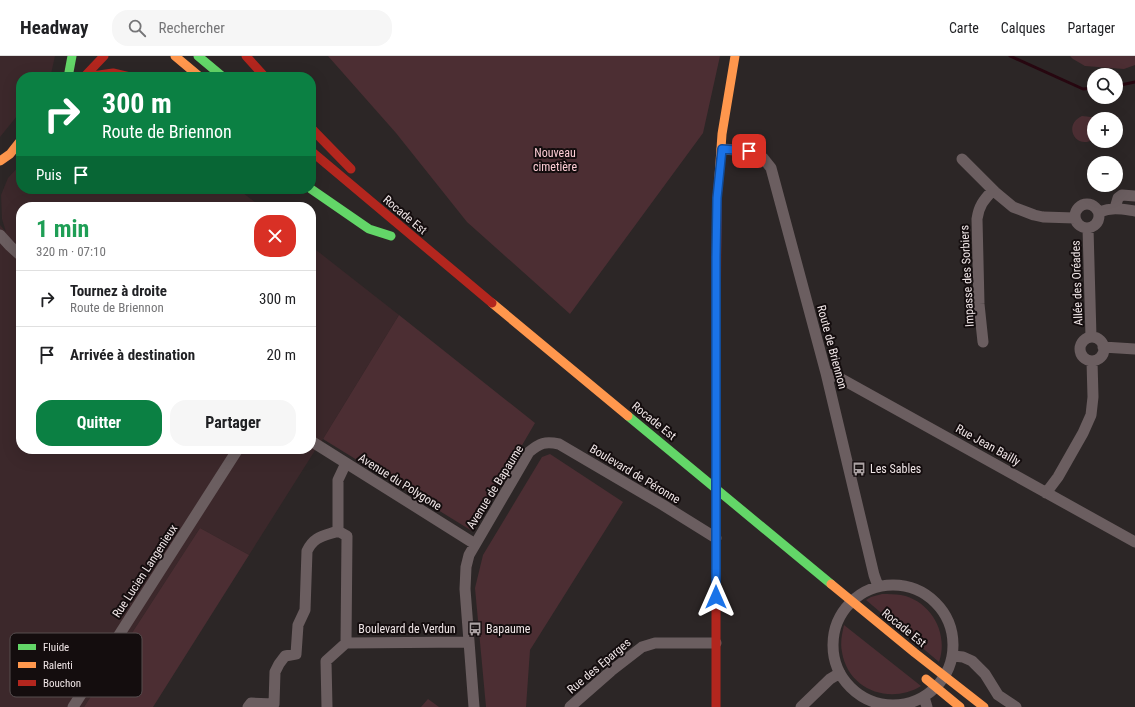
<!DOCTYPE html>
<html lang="fr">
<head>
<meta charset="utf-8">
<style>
	:root { --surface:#fff; --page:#f6f6f6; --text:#202124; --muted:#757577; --line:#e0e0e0; --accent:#0b8043 }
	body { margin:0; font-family:"Roboto Condensed",sans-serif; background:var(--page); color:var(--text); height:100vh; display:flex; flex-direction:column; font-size:15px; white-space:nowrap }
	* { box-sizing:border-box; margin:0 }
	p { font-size:13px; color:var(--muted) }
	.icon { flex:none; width:22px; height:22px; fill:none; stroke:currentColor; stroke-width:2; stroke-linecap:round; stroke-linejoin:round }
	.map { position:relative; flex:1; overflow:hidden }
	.sheet { position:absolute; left:16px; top:146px; width:300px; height:252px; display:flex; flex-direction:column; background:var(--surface); border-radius:16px; box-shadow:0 4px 16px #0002 }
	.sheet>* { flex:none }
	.top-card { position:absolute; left:16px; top:16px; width:300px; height:122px; border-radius:16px; box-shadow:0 4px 16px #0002; background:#0b8043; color:#fff; overflow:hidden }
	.buttons { position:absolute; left:1087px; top:12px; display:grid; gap:8px }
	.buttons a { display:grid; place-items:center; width:36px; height:36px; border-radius:50%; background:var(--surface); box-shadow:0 4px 16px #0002; font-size:20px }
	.pin { position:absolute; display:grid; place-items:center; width:34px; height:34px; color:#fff; margin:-17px; border-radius:8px; box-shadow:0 2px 6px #0006 }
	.me { position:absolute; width:44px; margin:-22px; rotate:0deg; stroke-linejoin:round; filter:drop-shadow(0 0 3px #0008) }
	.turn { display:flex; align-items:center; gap:14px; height:84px; padding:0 20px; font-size:18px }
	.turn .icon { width:52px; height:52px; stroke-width:2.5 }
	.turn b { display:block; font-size:28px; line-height:34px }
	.then { display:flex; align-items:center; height:38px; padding:0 20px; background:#0003; gap:8px; font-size:15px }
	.round { display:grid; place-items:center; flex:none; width:42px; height:42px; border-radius:16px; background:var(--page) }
	.headline { display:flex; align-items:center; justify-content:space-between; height:68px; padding:0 20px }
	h1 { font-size:24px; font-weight:700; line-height:30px; color:#1e9e55 }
	.button { display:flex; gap:8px; margin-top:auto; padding:8px 20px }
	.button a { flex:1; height:46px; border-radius:16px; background:var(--accent); color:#fff; font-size:16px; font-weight:700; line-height:46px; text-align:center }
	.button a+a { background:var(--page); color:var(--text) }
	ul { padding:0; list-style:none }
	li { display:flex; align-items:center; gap:12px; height:56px; padding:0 20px; border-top:1px solid var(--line) }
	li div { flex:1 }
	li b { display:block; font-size:15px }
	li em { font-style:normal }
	header { display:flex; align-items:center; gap:24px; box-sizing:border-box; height:56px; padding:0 20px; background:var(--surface); border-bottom:1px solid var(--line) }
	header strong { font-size:19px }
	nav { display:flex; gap:22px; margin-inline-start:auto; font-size:14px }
	.search { width:280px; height:36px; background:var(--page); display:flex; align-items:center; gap:10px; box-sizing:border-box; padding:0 14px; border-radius:16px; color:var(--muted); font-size:15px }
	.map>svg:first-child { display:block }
	.built { fill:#3c282b }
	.green { fill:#4c2e33 }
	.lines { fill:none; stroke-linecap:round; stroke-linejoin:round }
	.stream { stroke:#270710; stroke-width:3 }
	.street { stroke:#6b5e60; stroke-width:11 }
	.fast { stroke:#63d668; stroke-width:9 }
	.slow { stroke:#ff974d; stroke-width:9 }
	.jam { stroke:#b3261e; stroke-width:9 }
	.route-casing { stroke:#114b97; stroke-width:10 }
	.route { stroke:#1a73e8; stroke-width:7 }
	.labels { text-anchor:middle; stroke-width:4; stroke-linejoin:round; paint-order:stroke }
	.park-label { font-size:12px; fill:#fdcdd5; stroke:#140d0e }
	.street-label { font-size:12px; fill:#efe5e6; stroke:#140d0e }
	.poi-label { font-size:12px; fill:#efe5e6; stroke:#140d0e; text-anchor:start }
	.key { fill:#140d0e; stroke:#564e4f; stroke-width:1 }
	.key-label { font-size:11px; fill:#efe5e6 }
</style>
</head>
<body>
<header>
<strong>Headway</strong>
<div class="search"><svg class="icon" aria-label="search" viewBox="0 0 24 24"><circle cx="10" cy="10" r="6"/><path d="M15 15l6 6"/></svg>Rechercher</div>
<nav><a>Carte</a><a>Calques</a><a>Partager</a></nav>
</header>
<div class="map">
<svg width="1135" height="651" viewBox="0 0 1135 651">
	<rect width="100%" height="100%" fill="#2c2626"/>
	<!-- built -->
	<path class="built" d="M0,0h55l-4,18 -3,3h-27v34l-21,26z
		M21,108v25h217l23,18h-240v242h290v-203l88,69 -76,124 -9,13 -65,103 -49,-27 -116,179h-84v-482l6,7 -4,-13 -1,-24 7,-17z"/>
	<!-- green -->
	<path class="green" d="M328,0h392l-17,77 -133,181 -103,-92 -71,-89z
		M1070,0h65v9l-11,4 -39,-3 -12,-7z
		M1082,60l9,1 3,2v20c-18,12 -32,-14 -12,-23z
		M399,259l136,108 -63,108 -149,-92z
		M550,398l73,48 -93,148 -4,57h-40l-11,-119 8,-33 59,-98z
		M200,472l49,27 -96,152h-69z
		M882,538c7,0 13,0 19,1 30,6 48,38 38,67l-73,-62 5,-3z
		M844,569l77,61c-31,19 -73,4 -79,-34 -2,-9 0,-18 2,-27z
		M428,643l11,8h-18z"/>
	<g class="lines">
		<!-- stream -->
		<path class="stream" d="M1010,0l73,33 11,-1
			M1116,30l19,-4"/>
		<!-- street -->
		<path class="street" d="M722,93l27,2 14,7 8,10 55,205 48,202 4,11
			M962,103l33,33 18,15 21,8 9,2 32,1
			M1075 160a12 12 0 1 1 24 0a12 12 0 1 1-24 0Z
			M1115,152l3,-10 4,-3 13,1
			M1099,156c14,-5 22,-3 36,-1
			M1088,172l3,109
			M0,179l10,11 11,10
			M1080 293a12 12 0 1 1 24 0a12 12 0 1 1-24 0Z
			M983,286l-4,-38 -2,-85c2,-14 7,-19 16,-29
			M1103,291l32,2
			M826,317l12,4 297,165
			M311,385l164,103
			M1046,437l12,-16 25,-44 8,-18 2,-18 -1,-36
			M338,475l9,5 -1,107
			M833 589a60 60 0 1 1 120 0a60 60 0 1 1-120 0Z
			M953,600l10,1 9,4 13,13 13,21 18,12
			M924,641l3,10
			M73,651l165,-258
			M248,651l3,-4 23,1 1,-32 4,-8 6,-8 11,-2 2,-29 7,-15 2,-59c7,-15 17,-15 31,-20v-51l8,-17
			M327,651l-1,-46 20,-18 123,-1
			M474,651l-9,-118 1,-22 3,-12 60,-103c11,-9 16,-11 30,-8l104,61 53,33
			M570,651l41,-36 31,-24 13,-4h61
			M801,651l29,-28 10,-6"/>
		<!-- fast -->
		<path class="fast" d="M198,0l25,21
			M69,16l3,-16
			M311,133l58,40 22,7
			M716,313v177
			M628,360l203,168"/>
		<!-- slow -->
		<path class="slow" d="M175,0l25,21
			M0,105l10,-7 11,-14
			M719,121l3,-43 13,-78
			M492,247l136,113
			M831,528l84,69 69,54
			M926,623l34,28"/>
		<!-- jam -->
		<path class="jam" d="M246,0l19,21
			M84,21l20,-21
			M85,21l28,-4 17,4
			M311,72l40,41
			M311,95l181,152
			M716,313l1,-171 2,-21
			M716,490v161"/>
	</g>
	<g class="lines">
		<!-- route casing -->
		<g class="route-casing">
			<path id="route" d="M716,541v-340l1,-59 5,-49 27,2"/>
		</g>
		<!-- route -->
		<use href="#route" class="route"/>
	</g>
	<!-- icons -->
	<defs>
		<g id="bus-bare" transform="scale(1.08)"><path d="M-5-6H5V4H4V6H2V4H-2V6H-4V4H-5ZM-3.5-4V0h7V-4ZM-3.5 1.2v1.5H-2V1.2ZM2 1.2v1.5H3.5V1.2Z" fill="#aba2a3" stroke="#140d0e" stroke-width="2.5" paint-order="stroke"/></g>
	</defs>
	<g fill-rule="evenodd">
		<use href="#bus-bare" x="859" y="413"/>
		<use href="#bus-bare" x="475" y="573"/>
	</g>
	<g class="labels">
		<!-- park labels -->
		<g class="park-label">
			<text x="555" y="101">Nouveau<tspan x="555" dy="14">cimetière</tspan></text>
		</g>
		<!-- street labels -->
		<g class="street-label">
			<text transform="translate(405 159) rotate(40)" y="4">Rocade Est</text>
			<text transform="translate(967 220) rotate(-93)" y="4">Impasse des Sorbiers</text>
			<text transform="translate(1077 227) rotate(-92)" y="4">Allée des Oréades</text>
			<text transform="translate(832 291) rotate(75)" y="4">Route de Briennon</text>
			<text transform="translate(654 365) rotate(39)" y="4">Rocade Est</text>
			<text transform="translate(988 389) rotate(29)" y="4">Rue Jean Bailly</text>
			<text transform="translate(635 418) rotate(31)" y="4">Boulevard de Péronne</text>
			<text transform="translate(400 426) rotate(32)" y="4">Avenue du Polygone</text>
			<text transform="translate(495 431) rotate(-58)" y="4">Avenue de Bapaume</text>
			<text transform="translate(145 515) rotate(-57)" y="4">Rue Lucien Langenieux</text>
			<text transform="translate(904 572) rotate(39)" y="4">Rocade Est</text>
			<text x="407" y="577">Boulevard de Verdun</text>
			<text transform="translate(599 610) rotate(-40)" y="4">Rue des Eparges</text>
		</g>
		<!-- poi labels -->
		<g class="poi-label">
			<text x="870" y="417">Les Sables</text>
			<text x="486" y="577">Bapaume</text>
		</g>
	</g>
	<!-- legend -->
	<rect x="10" y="577" width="132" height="64" rx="6" class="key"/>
	<rect x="18" y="588" width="18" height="6" fill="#63d668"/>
	<rect x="18" y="606" width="18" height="6" fill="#ff974d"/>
	<rect x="18" y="624" width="18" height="6" fill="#b3261e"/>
	<g class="key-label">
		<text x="43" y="595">Fluide</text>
		<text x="43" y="613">Ralenti</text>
		<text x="43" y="631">Bouchon</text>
	</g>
</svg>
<div class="buttons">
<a><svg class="icon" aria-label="search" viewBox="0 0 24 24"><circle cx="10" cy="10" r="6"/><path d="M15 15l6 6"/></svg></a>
<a>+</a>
<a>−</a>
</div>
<div class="pin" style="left:749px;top:95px;background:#d93025"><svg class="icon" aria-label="arrive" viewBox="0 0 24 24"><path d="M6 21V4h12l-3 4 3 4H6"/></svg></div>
<svg class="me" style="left:716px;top:541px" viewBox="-20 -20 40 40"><path d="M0-17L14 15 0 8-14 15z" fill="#1a73e8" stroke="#fff" stroke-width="4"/></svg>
<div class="top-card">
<div class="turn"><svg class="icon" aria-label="right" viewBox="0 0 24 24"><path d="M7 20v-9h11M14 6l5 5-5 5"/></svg><div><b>300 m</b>Route de Briennon</div></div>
<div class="then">Puis<svg class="icon" aria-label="arrive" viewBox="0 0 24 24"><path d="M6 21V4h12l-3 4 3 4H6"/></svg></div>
</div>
<section class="sheet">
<div class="headline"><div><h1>1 min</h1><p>320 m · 07:10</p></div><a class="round" style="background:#d93025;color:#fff"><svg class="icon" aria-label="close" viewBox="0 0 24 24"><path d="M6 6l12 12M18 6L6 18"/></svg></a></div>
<ul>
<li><svg class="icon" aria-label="right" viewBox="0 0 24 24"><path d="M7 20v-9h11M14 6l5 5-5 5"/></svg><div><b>Tournez à droite</b><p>Route de Briennon</p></div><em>300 m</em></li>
<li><svg class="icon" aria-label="arrive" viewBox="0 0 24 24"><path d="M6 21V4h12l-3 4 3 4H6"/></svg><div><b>Arrivée à destination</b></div><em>20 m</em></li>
</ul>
<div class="button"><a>Quitter</a><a>Partager</a></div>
</section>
</div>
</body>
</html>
